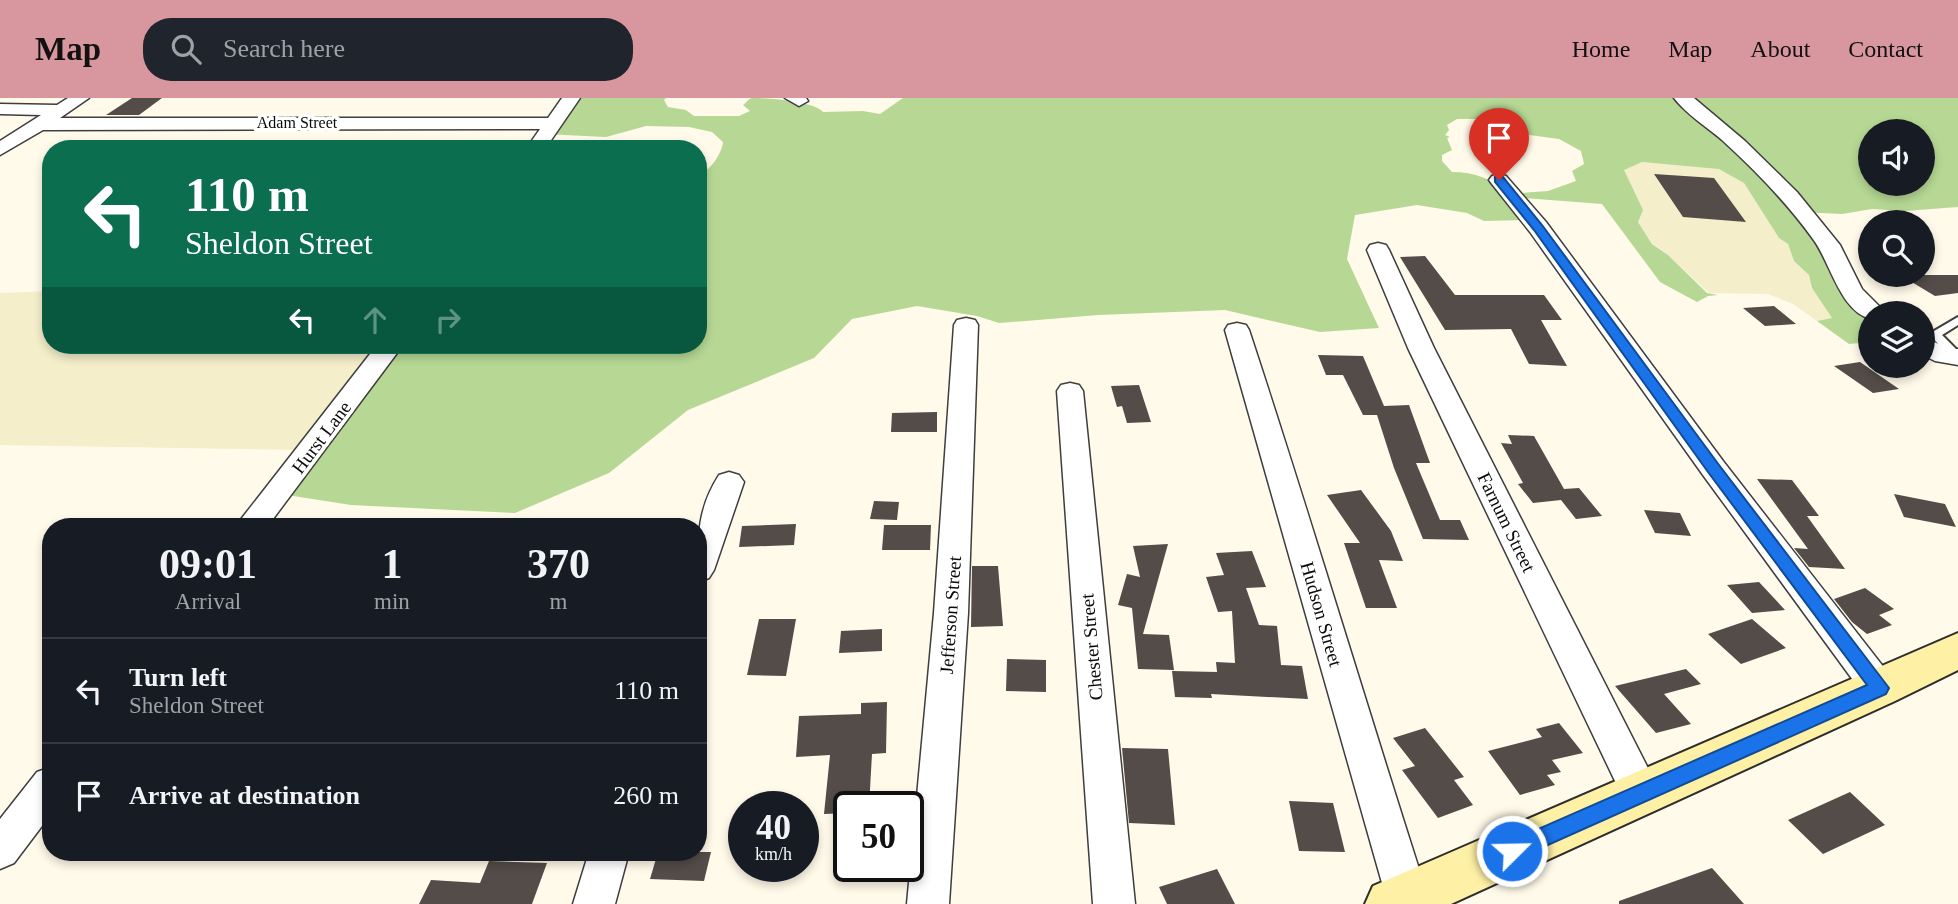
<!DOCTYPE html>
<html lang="en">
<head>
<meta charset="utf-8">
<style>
	:root { --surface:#171b24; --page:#20242c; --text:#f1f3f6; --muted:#9ea1a6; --line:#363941; --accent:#d8969e }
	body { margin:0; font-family:"Times New Roman",serif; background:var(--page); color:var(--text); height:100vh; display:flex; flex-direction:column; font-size:26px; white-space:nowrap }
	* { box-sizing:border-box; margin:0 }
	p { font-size:23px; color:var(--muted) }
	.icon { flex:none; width:38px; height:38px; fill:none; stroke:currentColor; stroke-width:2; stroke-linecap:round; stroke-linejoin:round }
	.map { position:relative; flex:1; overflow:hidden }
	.sheet { position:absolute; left:42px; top:420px; width:665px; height:343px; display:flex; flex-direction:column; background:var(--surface); border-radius:28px; box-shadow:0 4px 10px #0003 }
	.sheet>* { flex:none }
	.hud { position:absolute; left:42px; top:42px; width:665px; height:214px; border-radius:28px; box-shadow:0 4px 10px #0003; background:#0b6e4f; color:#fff; overflow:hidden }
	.buttons { position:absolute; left:1858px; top:21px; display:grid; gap:14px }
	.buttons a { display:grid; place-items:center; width:77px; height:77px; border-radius:50%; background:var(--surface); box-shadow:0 4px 10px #0003; font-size:35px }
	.speed { position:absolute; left:728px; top:693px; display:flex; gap:14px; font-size:35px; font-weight:700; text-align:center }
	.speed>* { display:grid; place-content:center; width:91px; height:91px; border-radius:50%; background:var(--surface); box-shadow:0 4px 10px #0003; line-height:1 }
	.speed small { font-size:18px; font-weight:400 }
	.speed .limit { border:4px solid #111; border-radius:10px; background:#fff; color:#111 }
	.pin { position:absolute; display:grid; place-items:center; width:60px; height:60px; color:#fff; margin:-72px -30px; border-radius:50% 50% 50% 0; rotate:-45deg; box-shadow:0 0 7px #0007 }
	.pin .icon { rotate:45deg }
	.me { position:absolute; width:77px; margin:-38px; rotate:67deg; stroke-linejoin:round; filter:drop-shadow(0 0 5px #0008) }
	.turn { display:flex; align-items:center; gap:24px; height:147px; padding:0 28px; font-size:32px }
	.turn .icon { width:91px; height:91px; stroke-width:2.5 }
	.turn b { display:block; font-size:49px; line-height:60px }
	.lanes { display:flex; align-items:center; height:66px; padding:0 28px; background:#0003; justify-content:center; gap:35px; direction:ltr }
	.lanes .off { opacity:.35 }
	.eta { display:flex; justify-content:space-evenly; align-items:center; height:119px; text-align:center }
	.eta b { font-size:42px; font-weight:700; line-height:49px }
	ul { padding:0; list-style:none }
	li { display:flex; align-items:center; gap:21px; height:105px; padding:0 28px; border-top:2px solid var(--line) }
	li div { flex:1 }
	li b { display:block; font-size:26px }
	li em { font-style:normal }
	header { display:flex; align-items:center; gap:42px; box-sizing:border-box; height:98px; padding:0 35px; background:var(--accent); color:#111 }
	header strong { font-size:33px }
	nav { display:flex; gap:38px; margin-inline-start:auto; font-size:24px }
	.search { width:490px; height:63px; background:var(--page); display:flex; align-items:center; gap:18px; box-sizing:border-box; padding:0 24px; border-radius:28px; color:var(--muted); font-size:26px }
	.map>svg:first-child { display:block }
	.farmland { fill:#f4eeca }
	.forest { fill:#b6d894; fill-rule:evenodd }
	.building { fill:#534c48 }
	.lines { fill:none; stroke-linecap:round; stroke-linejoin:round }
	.service-casing { stroke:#3e3e3e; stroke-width:4 }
	.minor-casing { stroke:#3e3e3e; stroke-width:3 }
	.secondary-casing { stroke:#2d2d2d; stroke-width:4 }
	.service { fill:#fff; fill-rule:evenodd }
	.minor { fill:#fff; fill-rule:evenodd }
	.secondary { fill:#fef0a5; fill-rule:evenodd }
	.route { fill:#1a73e8; stroke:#114b97; stroke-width:2 }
	.labels { text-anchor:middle; stroke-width:7; stroke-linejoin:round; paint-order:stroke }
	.far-street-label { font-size:16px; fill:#0b0b0b; stroke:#fff }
	.street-label { font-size:19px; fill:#0b0b0b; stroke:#fff }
</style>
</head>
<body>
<header>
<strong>Map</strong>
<div class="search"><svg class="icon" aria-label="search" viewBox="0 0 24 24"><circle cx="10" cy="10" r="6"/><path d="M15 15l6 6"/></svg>Search here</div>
<nav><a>Home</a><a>Map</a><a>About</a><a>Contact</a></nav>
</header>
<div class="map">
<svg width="1958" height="806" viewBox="0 0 1958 806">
	<rect width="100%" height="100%" fill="#fffae9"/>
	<!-- farmland -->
	<path class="farmland" d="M1642,64l74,5 28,16 35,55 9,6 6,17 15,14 3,13 20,30 -15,3 -24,-17 -25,-10 -59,-1 -41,-38 -16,-12 -14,-21 -15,-52z
		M51,193v54h336l-80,105 -307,-5v-152z"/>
	<!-- forest -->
	<path class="forest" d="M568,0h98l-2,2 4,7 18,3 8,6h45l11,-5 -7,-6c3,-2 5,-6 9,-7 14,0 62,3 71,14l40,-1 17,3 23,-16h1055v109l-53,4 -33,-2 -30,5 -42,-2 72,101 -1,29 -22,2 -32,-23 15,-3 -20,-30 -3,-13 -15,-14 -6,-17 -9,-6 -35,-55 -25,-14 -77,-7 -18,8 19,40 -5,12 14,22 16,11 39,38 11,2 -10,1 -11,6 -37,-20 -58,-78 -90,-7 17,23 -45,1 -17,-8 -50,-8 -62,10 -8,44 32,69 -59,4 -95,-22 -127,5 -99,8 -22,-7 -60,-10 -65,13 -38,39 -126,52 -79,63 -94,40 -164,-8 -77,-12 113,-148h311v-170c11,-3 24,-21 25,-33l-11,-10 -23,-5 -43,-1 -40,11 -62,-3zM1457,21h34l21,6 11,9 36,5 22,12 3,13 -12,7 4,10 -28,10 -39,3c-15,-15 -35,-22 -57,-22l-10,-11v-6l10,-5 -5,-12 3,-1 -5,-2 4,-5 -2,-5zM1871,33h52v53h-52z"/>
	<!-- building -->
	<path class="building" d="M132,0h30l-23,17h-33z
		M1654,76l60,4 32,44 -63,-5z
		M1425,158l30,39h89l18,25h-21l26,46 -38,-2 -18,-35 -66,1 -45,-73z
		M1900,177h58v18l-23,3z
		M1774,208l22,18 -31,2 -22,-18z
		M1318,257l45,1 21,50 25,-1 21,58h-14l24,57h20l9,20 -46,-1 -29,-71 -17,-53h-14l-20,-40h-17z
		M1860,264l39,27 -26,4 -39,-27z
		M1139,287l12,37 -24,1 -5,-17 -5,1 -6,-21z
		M937,314v20h-46l1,-19z
		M1508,337l26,1 30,53 15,-1 23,28 -26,3 -15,-19 -28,3 -15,-19 5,-1 -22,-40 11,1z
		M1757,381l35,1 27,36h-12l38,53 -36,-2 -15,-19 14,1z
		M1361,392l30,41 12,30 -24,-1 18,48h-31l-22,-65h16l-33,-48z
		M1894,396l51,10 11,23 -52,-10z
		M874,403l25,1 -2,18 -27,-1z
		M1644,412l36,3 11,23 -36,-3z
		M796,426l-2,21 -55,2 3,-21z
		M884,427h47l-1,25h-48z
		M1168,446l-25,90 26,1 5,35 -36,-1 -6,-61 -14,-3 9,-31 13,3 -7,-31z
		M1252,453l14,36 -20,1 13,37 18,1 4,39 21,1 6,33 -97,-5 1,4 -37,-1 -3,-26 45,1 -1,-10 19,1 -3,-52 -14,1 -12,-35 18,-2 -8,-22z
		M972,468h26l5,60 -32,1z
		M1759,484l26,28 -33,3 -25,-28z
		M1865,490l29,21 -15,6 13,10 -25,9 -15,-12 -18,-23z
		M759,521h37l-10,57 -39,-1z
		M1752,521l34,29 -45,16 -33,-30z
		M882,531v22l-43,2 2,-22z
		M1007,561l39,1v32l-40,-1z
		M1686,571l15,15 -37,10 27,30 -35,9 -41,-47z
		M887,604l-1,51 -14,1 -3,53h-20v6l-25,1 6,-59 -34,2 3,-41 62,-2v-11z
		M1559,625l24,30 -31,7 9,12 -14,3 8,10 -35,10 -32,-44 54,-14 -6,-8z
		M1425,630l39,49 -10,3 19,25 -35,13 -36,-48 13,-4 -22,-28z
		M1122,650l46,1 7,76 -46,-2z
		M1850,694l35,33 -62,29 -35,-34z
		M1289,703l44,2 12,49 -46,-1z
		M658,754h53l-7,29 -54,-2z
		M489,763l58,2 -15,41h-113l12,-24 49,3z
		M1712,770l32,36h-125v-3z
		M1217,771l18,35h-68l-8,-17z"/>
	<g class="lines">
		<!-- service casing -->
		<g class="service-casing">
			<path id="service" d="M1958,219v8l-16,10 16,16 -1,10 -4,-1 -24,-26z"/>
		</g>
		<!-- minor casing -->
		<g class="minor-casing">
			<path id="minor" d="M68,0h21l-29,20h488l14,-20h18l-35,51h-19l14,-20 -497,1 -43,25v-14l41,-26 -41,-1v-10l57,1z
				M785,0h21l2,3 -9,5z
				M1674,0h20l51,43 52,51 43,53 22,44 24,24h-15v6c-31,-7 -41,-58 -58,-80 -26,-36 -58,-69 -91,-99 -15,-13 -36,-26 -48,-42z
				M1499,76l7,2 40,46 177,239 169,217 5,10 -5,10 -13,4 -13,-4 -163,-223 -173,-243 -38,-48 -3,-4 3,-4z
				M1378,145l8,2 3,5 45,98 220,432 5,12 -5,12 -14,5 -14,-5 -218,-456 -41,-98 3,-5z
				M966,220l9,2 3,5 -10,288 -19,291h-42l27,-291 20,-288 3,-5z
				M1237,225l9,2 3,5c62,188 118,378 179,567l-3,7h-36l-3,-7 -161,-567 3,-5z
				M1923,239l27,12h8v16l-23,-4 -12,-6z
				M377,247h26l-136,182h-32z
				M1070,285l9,2 4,6 52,513h-42l-36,-513 4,-6z
				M729,374l10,3 5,7 -30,88 -5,8 -11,4c0,-41 -2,-71 21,-107z
				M51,669v47l-37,49 -14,6v-50l37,-47z
				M589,754h40l-14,52h-42z"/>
		</g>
		<!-- secondary casing -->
		<g class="secondary-casing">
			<path id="secondary" d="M1958,535v37l-63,31 -444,203h-86l8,-18z"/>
		</g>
		<!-- service -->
		<use href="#service" class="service"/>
		<!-- minor -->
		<use href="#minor" class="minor"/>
		<!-- secondary -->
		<use href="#secondary" class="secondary"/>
	</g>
	<!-- route -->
	<path class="route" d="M1495,79h8l39,48 177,240 170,223 -3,6 -374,167 -8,-3 -3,-7 3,-7 363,-159 -159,-213 -174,-242 -39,-48z"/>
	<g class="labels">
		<!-- far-street labels -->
		<g class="far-street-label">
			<text x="297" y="30">Adam Street</text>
		</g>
		<!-- street labels -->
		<g class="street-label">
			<text transform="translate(321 339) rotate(-53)" y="7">Hurst Lane</text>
			<text transform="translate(1507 424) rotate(64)" y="7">Farnum Street</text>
			<text transform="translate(1322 516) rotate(74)" y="7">Hudson Street</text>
			<text transform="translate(950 517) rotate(-86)" y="7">Jefferson Street</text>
			<text transform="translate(1091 549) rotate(-95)" y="7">Chester Street</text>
		</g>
	</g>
</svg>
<div class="buttons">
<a><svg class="icon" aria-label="sound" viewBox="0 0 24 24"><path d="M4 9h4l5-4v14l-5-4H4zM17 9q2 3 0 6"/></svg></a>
<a><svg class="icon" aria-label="search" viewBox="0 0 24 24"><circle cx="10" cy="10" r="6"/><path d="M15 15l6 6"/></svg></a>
<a><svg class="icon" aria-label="layers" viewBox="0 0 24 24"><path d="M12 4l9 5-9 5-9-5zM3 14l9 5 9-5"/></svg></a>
</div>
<div class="speed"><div>40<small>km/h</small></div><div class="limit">50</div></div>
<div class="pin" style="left:1499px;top:82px;background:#d93025"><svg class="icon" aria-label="arrive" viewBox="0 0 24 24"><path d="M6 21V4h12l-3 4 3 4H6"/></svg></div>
<svg class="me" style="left:1512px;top:753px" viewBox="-20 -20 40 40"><circle r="17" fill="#1a73e8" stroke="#fff" stroke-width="3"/><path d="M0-11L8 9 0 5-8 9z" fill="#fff"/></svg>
<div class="hud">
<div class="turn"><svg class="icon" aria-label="left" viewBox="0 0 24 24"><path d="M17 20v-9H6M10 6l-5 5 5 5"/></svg><div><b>110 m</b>Sheldon Street</div></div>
<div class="lanes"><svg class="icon" aria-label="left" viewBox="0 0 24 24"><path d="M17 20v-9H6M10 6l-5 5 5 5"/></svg><svg class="icon off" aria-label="ahead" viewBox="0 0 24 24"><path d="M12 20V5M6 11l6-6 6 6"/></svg><svg class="icon off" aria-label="right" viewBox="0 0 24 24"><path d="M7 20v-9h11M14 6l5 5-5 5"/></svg></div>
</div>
<section class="sheet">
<div class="eta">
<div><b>09:01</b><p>Arrival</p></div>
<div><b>1</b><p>min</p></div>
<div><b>370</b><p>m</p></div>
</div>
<ul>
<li><svg class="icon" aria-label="left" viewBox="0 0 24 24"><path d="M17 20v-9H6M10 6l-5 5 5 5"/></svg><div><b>Turn left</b><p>Sheldon Street</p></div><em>110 m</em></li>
<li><svg class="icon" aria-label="arrive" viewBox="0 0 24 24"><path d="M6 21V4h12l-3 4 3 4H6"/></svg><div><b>Arrive at destination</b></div><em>260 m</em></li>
</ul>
</section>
</div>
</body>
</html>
